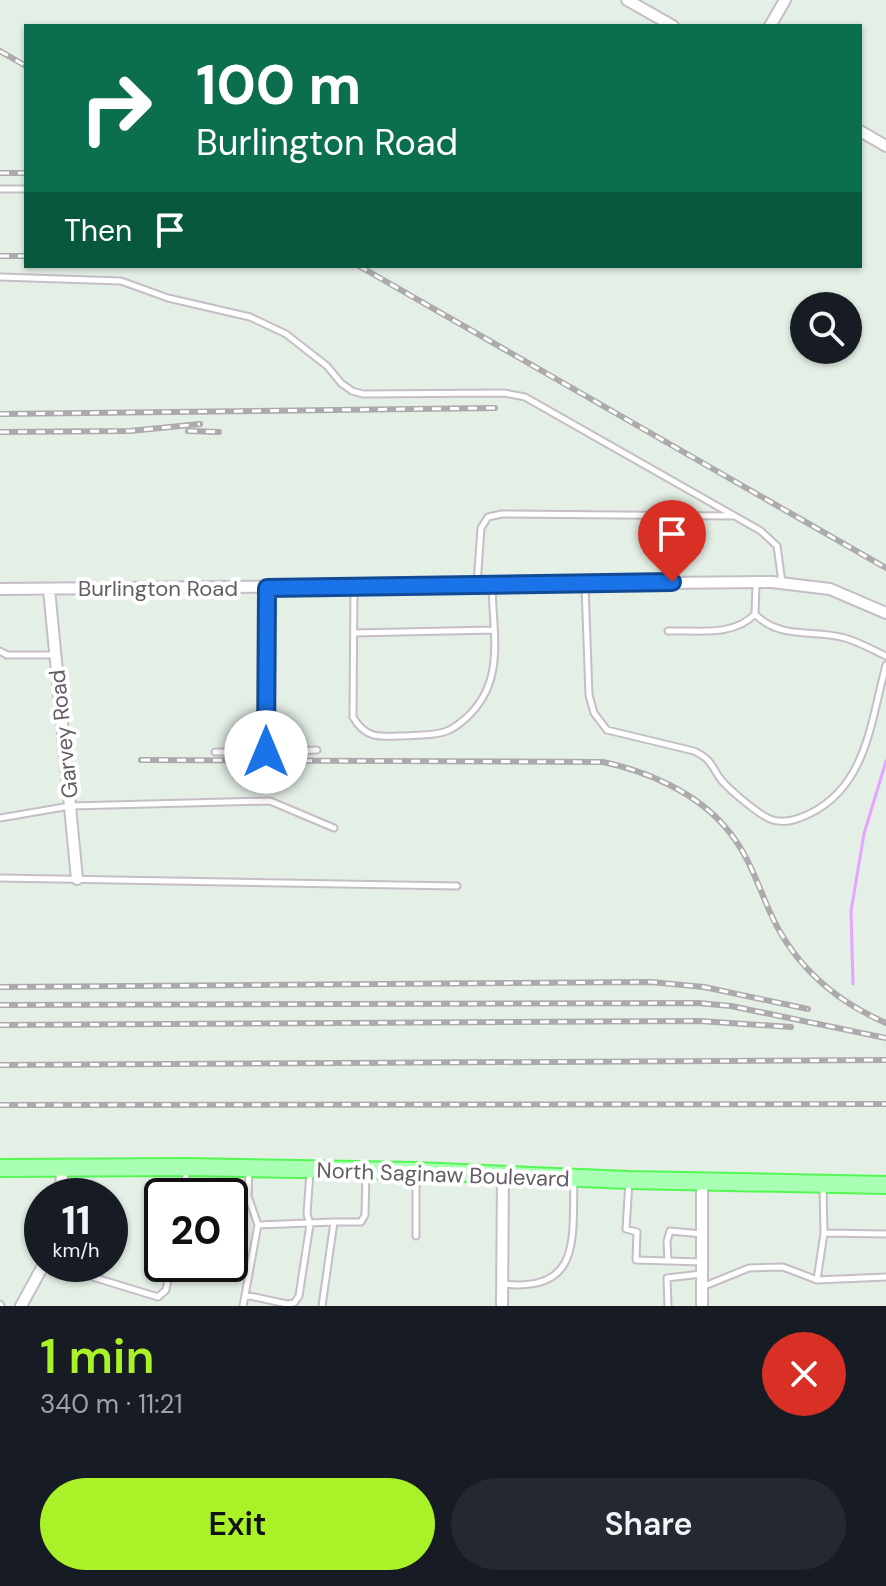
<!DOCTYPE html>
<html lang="en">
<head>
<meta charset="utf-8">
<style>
	:root { --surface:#171b24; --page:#242831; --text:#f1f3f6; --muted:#9ea1a6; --accent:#a9f227 }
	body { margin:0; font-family:"DM Sans",sans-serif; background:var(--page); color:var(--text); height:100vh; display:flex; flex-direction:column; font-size:30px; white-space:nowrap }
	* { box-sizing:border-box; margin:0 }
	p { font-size:26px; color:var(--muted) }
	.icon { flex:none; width:44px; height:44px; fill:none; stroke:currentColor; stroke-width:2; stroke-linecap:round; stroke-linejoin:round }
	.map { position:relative; height:1306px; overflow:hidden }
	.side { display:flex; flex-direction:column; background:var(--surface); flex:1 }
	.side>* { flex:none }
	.banner { position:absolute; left:24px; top:24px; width:838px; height:244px; border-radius:0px; box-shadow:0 2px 6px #0004; background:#0b6e4f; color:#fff; overflow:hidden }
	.tools { position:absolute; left:790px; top:292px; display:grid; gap:16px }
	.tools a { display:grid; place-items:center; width:72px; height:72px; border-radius:50%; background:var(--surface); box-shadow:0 2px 6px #0004; font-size:40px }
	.speed { position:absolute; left:24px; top:1178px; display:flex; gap:16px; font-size:40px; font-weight:700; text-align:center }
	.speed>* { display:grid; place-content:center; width:104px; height:104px; border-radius:50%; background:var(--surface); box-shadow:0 2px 6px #0004; line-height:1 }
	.speed small { font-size:20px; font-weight:400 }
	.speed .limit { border:4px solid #111; border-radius:12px; background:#fff; color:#111 }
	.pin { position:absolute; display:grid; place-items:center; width:68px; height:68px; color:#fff; margin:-82px -34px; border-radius:50% 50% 50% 0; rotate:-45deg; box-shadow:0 0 8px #0007 }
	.pin .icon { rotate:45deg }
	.me { position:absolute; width:88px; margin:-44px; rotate:0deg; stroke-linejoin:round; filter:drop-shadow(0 0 6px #0008) }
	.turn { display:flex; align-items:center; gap:28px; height:168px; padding:0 40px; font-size:36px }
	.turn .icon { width:104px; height:104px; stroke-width:2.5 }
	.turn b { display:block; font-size:56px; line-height:68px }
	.then { display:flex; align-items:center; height:76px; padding:0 40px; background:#0003; gap:16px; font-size:30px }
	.round { display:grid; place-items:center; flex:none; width:84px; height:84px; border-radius:42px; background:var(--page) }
	.head { display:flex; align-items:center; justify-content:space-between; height:136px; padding:0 40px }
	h1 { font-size:48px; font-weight:600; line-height:60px; color:var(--accent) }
	.primary-button { display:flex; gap:16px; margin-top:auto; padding:16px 40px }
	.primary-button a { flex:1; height:92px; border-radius:48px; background:var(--accent); color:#111; font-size:32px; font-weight:600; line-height:92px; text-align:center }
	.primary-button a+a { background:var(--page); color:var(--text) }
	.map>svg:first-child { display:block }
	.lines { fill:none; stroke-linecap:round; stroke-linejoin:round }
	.stream { stroke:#e5a4ff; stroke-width:3 }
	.service-casing { stroke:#c5bec6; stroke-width:9 }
	.minor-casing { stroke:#c5bec6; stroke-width:14 }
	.primary-casing { stroke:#54f854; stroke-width:20 }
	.service { stroke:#fff; stroke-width:5 }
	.minor { stroke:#fff; stroke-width:10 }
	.primary { stroke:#a9ffb3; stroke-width:16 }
	.rail-casing { stroke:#adaaad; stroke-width:6 }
	.rail { stroke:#fff; stroke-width:3; stroke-dasharray:9; stroke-linecap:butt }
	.route-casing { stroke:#114b97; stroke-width:20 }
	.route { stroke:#1a73e8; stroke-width:14 }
	.labels { text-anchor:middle; stroke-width:8; stroke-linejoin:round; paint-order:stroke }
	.street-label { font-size:22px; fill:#645c65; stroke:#fff }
</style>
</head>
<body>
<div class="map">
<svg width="886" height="1306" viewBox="0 0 886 1306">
	<rect width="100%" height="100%" fill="#e4efe5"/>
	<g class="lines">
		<!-- stream -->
		<path class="stream" d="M853,984l-2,-73 13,-77 22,-73"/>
		<!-- service casing -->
		<g class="service-casing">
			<path id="service" d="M0,189h26
				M0,277l121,4 47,17 82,19 36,17 41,32 14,17 11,8 11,3 141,-1 21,4 236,134 16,15 5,36
				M756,584l-1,30c25,26 58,15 90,24 14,4 28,12 41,18
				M477,585l4,-57 7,-11 14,-3 230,2
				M585,586l4,109 5,18 13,17 87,21c19,9 17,16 28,30 9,10 36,33 48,38 14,6 29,0 41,-6 56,-28 60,-93 75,-148
				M354,587l-1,130c12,21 25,20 47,19 14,-1 31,0 44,-4 8,-2 14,-7 21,-13 41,-36 28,-83 27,-133
				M668,631c30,-1 65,6 87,-17
				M354,633l139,-3
				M0,651l7,4h47
				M215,752h51l1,-164
				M266,752l51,-2
				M0,818l70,-12 200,-5 64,27
				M0,878l457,8
				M629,1181l-3,48 11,3 -1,28 66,2
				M823,1186l1,47 62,1
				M185,1196l1,-27
				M258,1225l76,-3
				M416,1236v-60
				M668,1261l-1,-20 3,-10 32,3
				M50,1264l108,33 8,-7 5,-26
				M817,1280l7,-47
				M503,1284c80,9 69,-48 71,-104
				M702,1287l47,-19 34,-1 34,13 69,-3
				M245,1295l42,9 7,-1 5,-7 11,-72 -3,-10 3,-43
				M0,1304l1,2
				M243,1306l15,-81 -10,-29 1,-26
				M322,1306l12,-84h27l4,-7 1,-44
				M668,1306l-1,-28 34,-4"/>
		</g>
		<!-- minor casing -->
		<g class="minor-casing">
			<path id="minor" d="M627,0l46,26
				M770,26l15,-26
				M860,131l26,15
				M0,589l772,-7 58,7 56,24
				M49,589l28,290
				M702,1182v124
				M61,1196l1,-28
				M21,1306l23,-42
				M502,1306l1,-131"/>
		</g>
		<!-- primary casing -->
		<g class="primary-casing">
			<path id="primary" d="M0,1168l186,-1 230,4 213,9 257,5"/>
		</g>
		<!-- service -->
		<use href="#service" class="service"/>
		<!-- minor -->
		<use href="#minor" class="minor"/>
		<!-- primary -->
		<use href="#primary" class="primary"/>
		<!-- rail casing -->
		<g class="rail-casing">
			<path id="rail" d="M0,51l26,15
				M0,173h26
				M0,256h26
				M359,266l527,302
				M0,414l495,-6
				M188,431l31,1
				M0,432l130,-1 70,-7
				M141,760l462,2c44,9 94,31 123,66 21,24 31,54 43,82 23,53 64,90 117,113
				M0,987l651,-5 53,5 104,22
				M0,1005l698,-2 33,3 155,32
				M0,1025l699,-4 92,6
				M0,1065l886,-5
				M0,1105l886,-1"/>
		</g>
		<!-- rail -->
		<use href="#rail" class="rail"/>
	</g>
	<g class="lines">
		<!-- route casing -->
		<g class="route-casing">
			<path id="route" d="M266,752l1,-164 405,-6"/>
		</g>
		<!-- route -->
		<use href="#route" class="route"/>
	</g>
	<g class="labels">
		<!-- street labels -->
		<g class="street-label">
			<text x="158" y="596">Burlington Road</text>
			<text transform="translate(63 734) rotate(-96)" y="8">Garvey Road</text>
			<text transform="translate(443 1174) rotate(2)" y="8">North Saginaw Boulevard</text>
		</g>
	</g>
</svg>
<div class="tools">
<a><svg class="icon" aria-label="search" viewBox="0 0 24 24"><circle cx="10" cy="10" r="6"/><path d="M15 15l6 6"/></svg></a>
</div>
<div class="speed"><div>11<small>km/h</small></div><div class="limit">20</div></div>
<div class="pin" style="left:672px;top:582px;background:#d93025"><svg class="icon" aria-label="arrive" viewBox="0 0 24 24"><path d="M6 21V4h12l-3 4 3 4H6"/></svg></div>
<svg class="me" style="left:266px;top:752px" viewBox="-20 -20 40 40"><circle r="19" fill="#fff"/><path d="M0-13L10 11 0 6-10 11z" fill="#1a73e8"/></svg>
<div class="banner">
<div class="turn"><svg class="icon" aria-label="right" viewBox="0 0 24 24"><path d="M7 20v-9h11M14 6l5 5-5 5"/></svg><div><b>100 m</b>Burlington Road</div></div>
<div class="then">Then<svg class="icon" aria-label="arrive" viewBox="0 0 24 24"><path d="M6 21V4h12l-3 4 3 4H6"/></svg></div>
</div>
</div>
<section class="side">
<div class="head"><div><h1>1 min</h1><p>340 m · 11:21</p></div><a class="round" style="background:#d93025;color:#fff"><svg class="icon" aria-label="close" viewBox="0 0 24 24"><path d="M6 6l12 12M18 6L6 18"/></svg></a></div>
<div class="primary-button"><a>Exit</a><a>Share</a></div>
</section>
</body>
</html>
